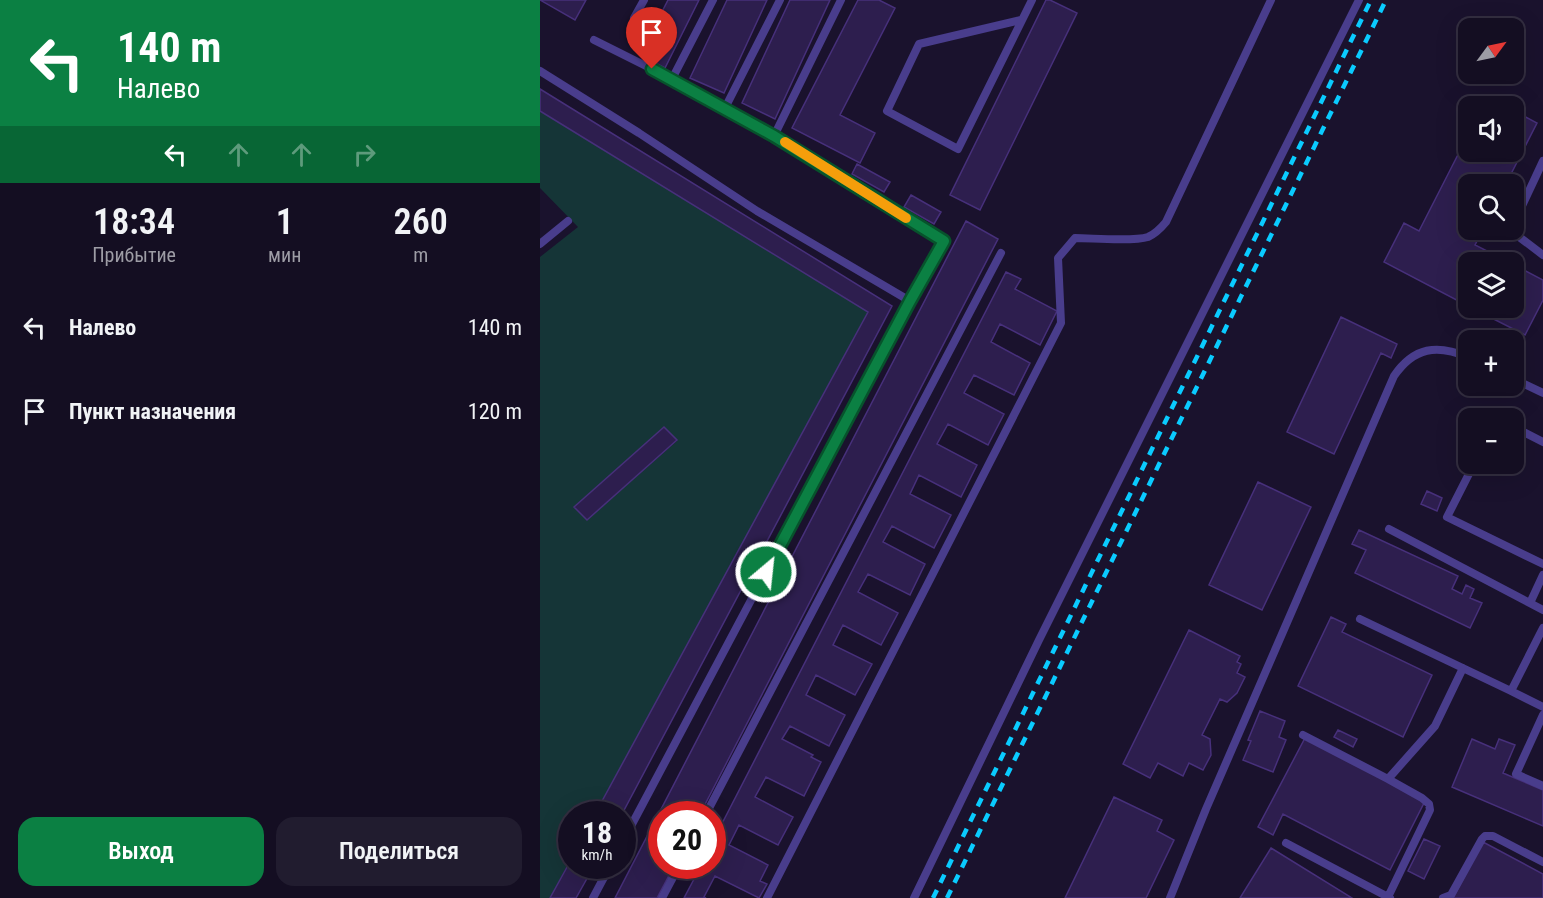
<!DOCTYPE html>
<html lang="ru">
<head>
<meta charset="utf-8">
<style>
	:root { --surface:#140e22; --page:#211c2f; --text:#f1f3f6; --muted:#9d9ca5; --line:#332e40; --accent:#0b8043 }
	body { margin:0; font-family:"Roboto Condensed",sans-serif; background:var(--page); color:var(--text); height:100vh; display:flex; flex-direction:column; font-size:22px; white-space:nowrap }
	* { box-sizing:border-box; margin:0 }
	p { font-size:20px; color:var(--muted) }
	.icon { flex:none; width:33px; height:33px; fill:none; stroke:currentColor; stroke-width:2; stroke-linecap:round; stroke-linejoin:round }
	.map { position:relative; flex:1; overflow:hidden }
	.sheet { display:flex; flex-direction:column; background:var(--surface); width:540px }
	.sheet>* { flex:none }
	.banner { background:#0b8043; color:#fff; overflow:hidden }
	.needle { width:39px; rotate:57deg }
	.fabs { position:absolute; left:918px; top:18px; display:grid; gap:12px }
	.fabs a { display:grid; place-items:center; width:66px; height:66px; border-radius:12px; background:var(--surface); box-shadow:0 6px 24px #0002,0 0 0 2px var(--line); font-size:30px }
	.speed { position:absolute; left:18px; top:801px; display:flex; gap:12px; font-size:30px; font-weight:700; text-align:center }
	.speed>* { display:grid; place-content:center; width:78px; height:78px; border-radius:50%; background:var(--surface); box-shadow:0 6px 24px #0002,0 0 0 2px var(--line); line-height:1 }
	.speed small { font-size:15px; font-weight:400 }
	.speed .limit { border:9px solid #d22; background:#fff; color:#111 }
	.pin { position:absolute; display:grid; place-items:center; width:51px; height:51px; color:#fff; margin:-62px -26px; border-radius:50% 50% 50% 0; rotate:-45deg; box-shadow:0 0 6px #0007 }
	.pin .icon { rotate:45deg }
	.me { position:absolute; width:66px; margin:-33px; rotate:28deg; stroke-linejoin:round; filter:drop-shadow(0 0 4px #0008) }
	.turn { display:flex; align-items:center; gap:21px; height:126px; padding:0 18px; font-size:27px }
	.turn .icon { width:78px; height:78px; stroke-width:2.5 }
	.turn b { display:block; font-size:42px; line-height:51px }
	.lanes { display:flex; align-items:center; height:57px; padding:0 18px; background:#0003; justify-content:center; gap:30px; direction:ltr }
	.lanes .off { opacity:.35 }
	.eta { display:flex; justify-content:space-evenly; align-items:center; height:102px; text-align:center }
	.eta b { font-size:36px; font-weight:600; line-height:42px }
	.button { display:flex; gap:12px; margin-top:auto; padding:12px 18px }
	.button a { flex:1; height:69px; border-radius:18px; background:var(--accent); color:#fff; font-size:24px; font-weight:600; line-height:69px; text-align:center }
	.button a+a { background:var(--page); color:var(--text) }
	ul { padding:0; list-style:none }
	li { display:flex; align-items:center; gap:18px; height:84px; padding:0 18px }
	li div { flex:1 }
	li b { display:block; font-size:22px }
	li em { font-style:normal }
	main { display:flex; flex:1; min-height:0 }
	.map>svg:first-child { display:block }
	.green { fill:#153537; fill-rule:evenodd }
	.building { fill:#2d1e4e; stroke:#47307b; stroke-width:1.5 }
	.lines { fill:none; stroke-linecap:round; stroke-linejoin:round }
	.service { stroke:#493d8c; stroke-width:8 }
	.rail { stroke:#0acbff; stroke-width:4.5; stroke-dasharray:9 8; stroke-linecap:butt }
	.route-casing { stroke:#07532c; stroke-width:15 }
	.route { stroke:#0b8043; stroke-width:10 }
	.slow { stroke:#f59e0b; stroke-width:10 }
</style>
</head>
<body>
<main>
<section class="sheet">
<div class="banner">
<div class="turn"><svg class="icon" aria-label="left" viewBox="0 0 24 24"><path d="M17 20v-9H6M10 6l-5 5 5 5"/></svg><div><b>140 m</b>Налево</div></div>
<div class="lanes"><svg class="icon" aria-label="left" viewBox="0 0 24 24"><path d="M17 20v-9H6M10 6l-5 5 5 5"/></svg><svg class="icon off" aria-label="ahead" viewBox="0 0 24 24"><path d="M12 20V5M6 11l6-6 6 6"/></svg><svg class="icon off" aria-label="ahead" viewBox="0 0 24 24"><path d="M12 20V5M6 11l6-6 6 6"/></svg><svg class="icon off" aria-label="right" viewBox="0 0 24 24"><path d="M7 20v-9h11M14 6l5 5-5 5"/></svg></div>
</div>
<div class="eta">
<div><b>18:34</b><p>Прибытие</p></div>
<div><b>1</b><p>мин</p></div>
<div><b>260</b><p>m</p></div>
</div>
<ul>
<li><svg class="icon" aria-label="left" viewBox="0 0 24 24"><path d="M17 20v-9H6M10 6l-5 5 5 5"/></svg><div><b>Налево</b></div><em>140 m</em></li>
<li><svg class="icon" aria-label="arrive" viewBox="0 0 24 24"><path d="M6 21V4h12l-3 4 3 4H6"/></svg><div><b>Пункт назначения</b></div><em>120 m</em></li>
</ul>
<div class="button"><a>Выход</a><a>Поделиться</a></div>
</section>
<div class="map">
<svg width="1003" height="898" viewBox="0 0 1003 898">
	<rect width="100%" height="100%" fill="#1a122d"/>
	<!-- green -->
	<path class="green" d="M0,111l328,201 -273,502h-23l-1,44 -21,40h-10v-641l38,-30 -38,-39zM124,427l13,14 -90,79 -12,-14z"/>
	<!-- building -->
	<path class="building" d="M0,0h46l-11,20z
		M128,0h31l-34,68 -25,-13z
		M187,0h40l-43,93 -34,-15z
		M250,0h40l-55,119 -33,-16z
		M318,0h21l16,8 -55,107 35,18 -15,30 -68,-35z
		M506,0h4l27,13 -97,197 -30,-15z
		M0,89l352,217 -270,508h-27l273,-502 -328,-201z
		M947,98l18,8h-22z
		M974,111l23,12 -27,53 10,5 -6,11v-8h-46v46h26l-4,9 -9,-5 -6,11 34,17h-41v44l-84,-44 20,-39 15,8 49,-96v17h46z
		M317,164l33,18 -6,10 -32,-18z
		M371,195l30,17 -7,12 -30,-17z
		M426,221l32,18 -298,575h-38v52h12l-17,32h-42z
		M974,265l29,15v20l-18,35 -53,-27h42z
		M466,272l15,7 -6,10 42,22 -17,34 -40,-21 -9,18 39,21 -16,32 -40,-20 -10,18 40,21 -16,31 -40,-21 -11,20 40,21 -16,32 -42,-22 -9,19 41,21 -17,33 -42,-22 -9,16 42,22 -15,31 -42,-21 -10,18 40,21 -17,32 -38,-20 -10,20 39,19 -17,31 -39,-20 -10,20 39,20 -16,31 -39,-20 -8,13 31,16 -2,2 10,5 -17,34 -38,-19 -11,20 38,20 -15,28 -39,-20 -10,20 39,20 -8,16 7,3 -8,14 -44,-22 -11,21 2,1h-22l17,-32h11v-23z
		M801,317l56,27 -6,14 -10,-5 -47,101 -47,-22z
		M124,427l13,13 -90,80 -13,-13z
		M718,482l53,25 -49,103 -53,-25z
		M887,491l15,7 -5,13 -16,-7z
		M819,530l99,46 -6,13 10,5 4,-9 8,4 -4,9 12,5 -12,25 -115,-55 11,-23 -14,-6z
		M791,617l15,7 -4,8 90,43 -29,62 -105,-51z
		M649,630l51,26 -3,6 4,2 -4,9 8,4 -8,16 -10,9 -7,-3 -18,36 8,4 1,16 -8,15 -14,-7 -6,13 -25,-13 -8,15 -27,-14z
		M720,711l25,10 -6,16 7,3 -13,32 -30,-12 8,-19 -3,-1z
		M798,730l19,9 -4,8 -19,-10z
		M765,738l120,63 -35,69 -107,-56 -10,21 -15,-8z
		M932,739l23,10 4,-10 16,6 -12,28 40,17v36l-91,-39z
		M574,797l48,23 -5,11 17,9 -28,58h-81z
		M884,839l16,7 -16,33 -16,-8z
		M943,842l60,32v24h-90z
		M731,848l81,50h-112z
		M32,858v8h22l-18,32h-26z"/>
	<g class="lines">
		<!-- service -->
		<path class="service" d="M173,0l-41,79 112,62 160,100 -34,60
			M94,18l10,-18
			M481,20l-102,24 -32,67 71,38 74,-149
			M54,40l78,39
			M0,71l99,62 118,78 153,90 -288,542
			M185,108l55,-108
			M234,136l67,-136
			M974,223l29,-62
			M970,230l33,25
			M0,244l28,-23
			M974,379l29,14
			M956,418h1
			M974,427l29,15
			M934,464l-27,53 96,47
			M849,529l154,81
			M990,603l13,-28
			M820,619l151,72 32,-63
			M971,691l32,16
			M1003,715l-27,59 27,12
			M763,735l85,44
			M166,814l295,-561
			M746,843l104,55
			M848,897l42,-87 -1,-6 -7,-6 -34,-19 47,-53 28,-58
			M53,898l17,-32
			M122,898l17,-32
			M227,898l294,-575 -3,-65 17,-20c17,0 58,4 73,-1 7,-3 13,-9 18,-15l105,-222
			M374,898l125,-258 320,-640
			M630,898l36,-89 188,-433c20,-29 43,-32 74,-19
			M903,898l8,-3 31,-56 3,-3h8l50,26"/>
		<!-- rail -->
		<path class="rail" d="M393,898l438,-898
			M407,898l439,-898"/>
	</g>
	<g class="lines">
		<!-- route casing -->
		<g class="route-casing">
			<path id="route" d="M112,69l122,67 170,105 -34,60 -144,271"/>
		</g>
		<!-- route -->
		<use href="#route" class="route"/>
		<!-- slow -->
		<path class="slow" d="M245,142l121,76"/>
	</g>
</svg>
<div class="fabs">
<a><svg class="needle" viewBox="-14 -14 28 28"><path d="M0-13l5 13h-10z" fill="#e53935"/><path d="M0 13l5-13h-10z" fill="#9d9ca5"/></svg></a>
<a><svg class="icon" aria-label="sound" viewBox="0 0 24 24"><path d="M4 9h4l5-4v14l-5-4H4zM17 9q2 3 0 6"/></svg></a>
<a><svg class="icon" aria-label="search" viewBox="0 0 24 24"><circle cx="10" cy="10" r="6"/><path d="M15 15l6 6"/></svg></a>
<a><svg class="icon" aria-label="layers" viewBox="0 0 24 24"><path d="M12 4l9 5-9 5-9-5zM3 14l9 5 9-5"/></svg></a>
<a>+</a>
<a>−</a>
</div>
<div class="speed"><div>18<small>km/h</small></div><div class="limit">20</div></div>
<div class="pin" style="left:112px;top:69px;background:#d93025"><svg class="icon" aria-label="arrive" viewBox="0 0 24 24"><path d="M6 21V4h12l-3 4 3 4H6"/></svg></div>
<svg class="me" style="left:226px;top:572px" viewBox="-20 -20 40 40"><circle r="17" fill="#0b8043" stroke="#fff" stroke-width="3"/><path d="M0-11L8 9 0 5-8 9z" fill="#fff"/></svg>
</div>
</main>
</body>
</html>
